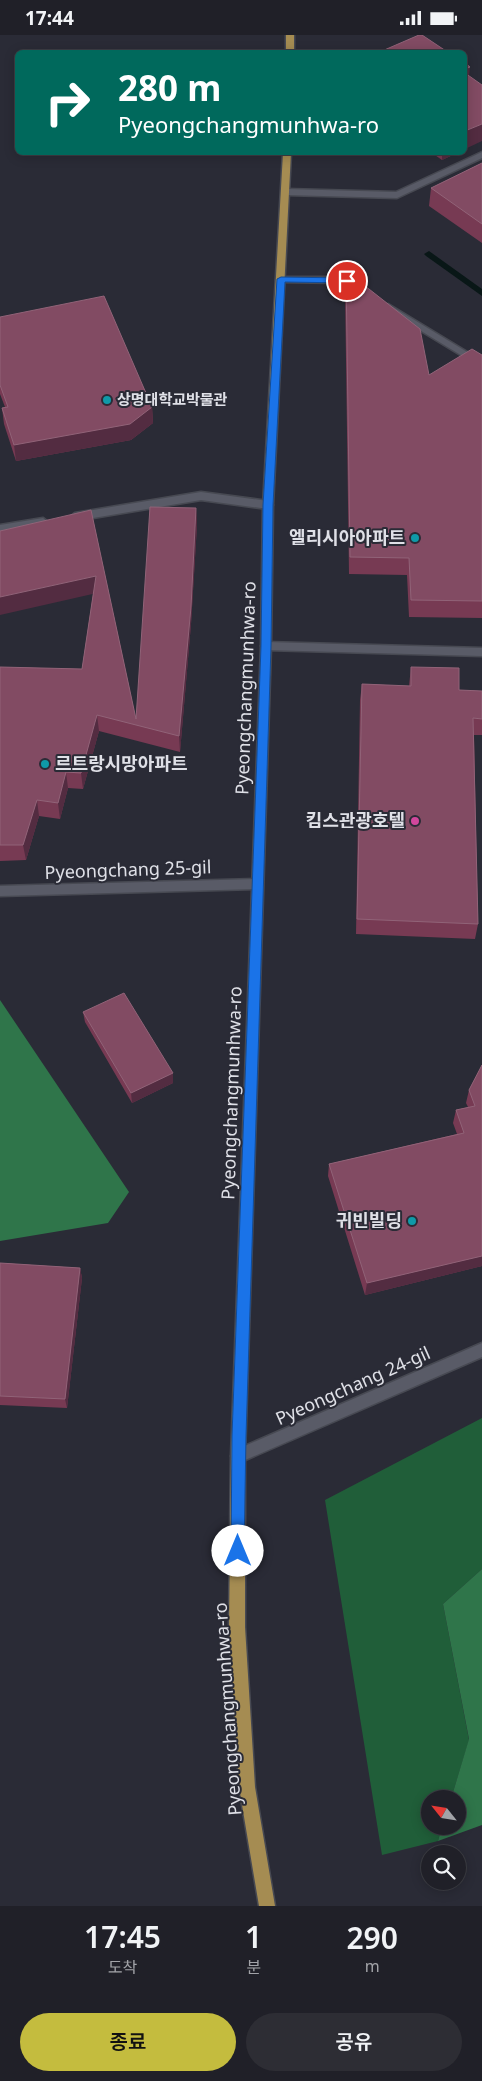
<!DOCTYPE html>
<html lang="ko">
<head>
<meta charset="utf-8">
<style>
	:root { --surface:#202028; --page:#2d2d34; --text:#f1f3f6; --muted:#a2a3a8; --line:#3d3e45; --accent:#c4bc3e }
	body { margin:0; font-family:"Noto Sans","Noto Sans KR",sans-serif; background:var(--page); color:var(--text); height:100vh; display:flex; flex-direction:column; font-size:19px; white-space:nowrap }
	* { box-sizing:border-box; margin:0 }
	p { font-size:16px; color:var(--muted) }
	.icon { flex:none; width:28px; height:28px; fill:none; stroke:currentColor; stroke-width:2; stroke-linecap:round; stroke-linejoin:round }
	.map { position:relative; height:1871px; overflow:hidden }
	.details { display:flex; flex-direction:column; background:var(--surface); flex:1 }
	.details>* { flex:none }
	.top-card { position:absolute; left:15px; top:15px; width:452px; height:105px; border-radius:8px; box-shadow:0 2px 12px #0003,0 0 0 1px var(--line); background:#00695c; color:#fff; overflow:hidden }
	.needle { width:32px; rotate:300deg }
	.tools { position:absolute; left:421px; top:1755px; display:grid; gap:10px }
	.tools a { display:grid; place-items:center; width:45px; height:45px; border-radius:50%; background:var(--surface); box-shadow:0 2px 12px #0003,0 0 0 1px var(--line); font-size:25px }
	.pin { position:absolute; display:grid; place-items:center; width:42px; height:42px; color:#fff; margin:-21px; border:2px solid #fff; border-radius:50%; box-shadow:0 1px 5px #0007 }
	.me { position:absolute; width:55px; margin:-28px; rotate:0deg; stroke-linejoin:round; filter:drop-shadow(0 0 4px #0008) }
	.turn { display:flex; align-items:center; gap:18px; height:105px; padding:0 20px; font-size:22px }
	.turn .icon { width:65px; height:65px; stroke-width:2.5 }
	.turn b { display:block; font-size:35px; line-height:42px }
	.eta { display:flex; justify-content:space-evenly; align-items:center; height:85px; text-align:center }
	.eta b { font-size:30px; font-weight:600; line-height:35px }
	.primary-button { display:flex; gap:10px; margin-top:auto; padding:10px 20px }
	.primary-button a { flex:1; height:58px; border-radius:30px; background:var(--accent); color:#111; font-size:20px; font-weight:600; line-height:58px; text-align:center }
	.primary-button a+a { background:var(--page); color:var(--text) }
	.status { display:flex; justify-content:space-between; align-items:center; height:35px; padding:0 25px; background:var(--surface); direction:ltr }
	.status svg { height:14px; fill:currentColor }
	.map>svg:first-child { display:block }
	.green { fill:#205e39 }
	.forest { fill:#2f754a }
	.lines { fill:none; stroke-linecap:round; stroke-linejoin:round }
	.stream { fill:#091717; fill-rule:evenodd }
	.minor-casing { stroke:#474952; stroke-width:3 }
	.major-casing { stroke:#474952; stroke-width:3 }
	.minor { fill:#595b67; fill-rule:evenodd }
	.major { fill:#a58c52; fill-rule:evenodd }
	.wall { fill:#773a53 }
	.shaded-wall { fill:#532c41 }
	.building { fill:#824b63; stroke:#916378 }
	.route { fill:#1a73e8; stroke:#114b97 }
	.culture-dot { fill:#0f9aa8; stroke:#2a2b36; stroke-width:2 }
	.hotel-dot { fill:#d1479c; stroke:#2a2b36; stroke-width:2 }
	.labels { text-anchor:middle; stroke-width:4; stroke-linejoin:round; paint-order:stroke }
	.far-poi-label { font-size:15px; font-weight:bold; fill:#dfe0e7; stroke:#2a2b36; text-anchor:start }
	.poi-label { font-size:18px; font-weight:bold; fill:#dfe0e7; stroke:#2a2b36; text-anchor:end }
	.street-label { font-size:18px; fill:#dfe0e7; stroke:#2a2b36 }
</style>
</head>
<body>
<div class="status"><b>17:44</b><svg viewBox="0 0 49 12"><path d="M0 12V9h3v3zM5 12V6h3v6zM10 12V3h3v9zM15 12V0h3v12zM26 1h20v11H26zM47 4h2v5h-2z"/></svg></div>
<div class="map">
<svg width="482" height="1871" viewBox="0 0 482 1871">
	<rect width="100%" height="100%" fill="#2a2b36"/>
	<!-- green -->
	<path class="green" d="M482,1383v151l-39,35 26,136 -18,59h-21v27h12l-4,15 -56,14 -57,-355z"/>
	<!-- forest -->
	<path class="forest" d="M0,965l129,192 -21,31 -108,18z
		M482,1534v256l-44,16 4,-15h16v-27h-7l18,-60 -26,-135z"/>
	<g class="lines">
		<!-- stream -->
		<path class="stream" d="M429,216l53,38v7l-56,-40 -2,-2z"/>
		<!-- minor casing -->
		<g class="minor-casing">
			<path id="minor" d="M482,117v6l-85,40 -111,-3 -4,-3 4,-3 110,3z
				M281,242h66l17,11 -5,3 -14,-8 -67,-1 -2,-2z
				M388,269l94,57v7l-97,-59 -2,-2z
				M201,457l67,9 5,4 -5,4 -67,-9 -126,21 -5,-4 5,-4z
				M43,483l5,4 -1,3 -47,8v-8z
				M266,607l216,6v8l-216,-6 -5,-4z
				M256,844l4,2 2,3 -2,3 -4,2 -256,7v-10z
				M482,1308v14l-239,104 -5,2 -5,-2 -2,-5 2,-5z"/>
		</g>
		<!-- major casing -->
		<g class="major-casing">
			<path id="major" d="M286,0h8v18h-8z
				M283,118h8l-18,352 -2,141 -26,810v171l10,160 20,119h-16l-20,-119 -10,-160 2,-171 30,-810 2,-141z"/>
		</g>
		<!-- minor -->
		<use href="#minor" class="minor"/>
		<!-- major -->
		<use href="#major" class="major"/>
	</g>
	<!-- wall -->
	<path class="wall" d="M432,118h25l-15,7z
		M482,128v80l-53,-37 2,-18z
		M346,236l83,104 53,-20v263l-73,-1 -2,-42 -58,-1 -4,-285z
		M0,282l152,90 1,16 -22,17 -115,21 -12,-37 -2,-16 3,-1 -5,-13z
		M196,473l1,17 -6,99 -11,128 -81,-21 -16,58 -15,-1 -8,31 -21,-3 -13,44 -26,1v-194l82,2 11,-75 -2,-84 45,209z
		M411,632l48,23 23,1v44h-8l4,189 -3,15 -119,-5 4,-234 2,-16 47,2z
		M83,977l90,71 -41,20 -47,-81z
		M482,1030v201l-117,29 -37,-119 1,-12 128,-30 -4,-11 3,-13 12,-3 -2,-4 3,-13z
		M0,1228l80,5 2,10 -15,130 -67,-3z"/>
	<!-- shaded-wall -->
	<path class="shaded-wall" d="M470,32l-2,18 -3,1v-17z
		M482,89v17l-17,8v-18z
		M442,118h15l-15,7z
		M152,372l1,16 -22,17 -115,21 -2,-16z
		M196,473l1,17 -6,99 -11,128 -1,-16z
		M96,541l1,17 -97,22v-18z
		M97,680l2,16 -16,58 -2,-16z
		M66,737l2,16 -8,31 -2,-16z
		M37,765l2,16 -13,44 -3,-15z
		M173,1038v10l-41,20 -1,-10z
		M482,1221v10l-117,29 2,-12z
		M80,1233l2,10 -15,130 -2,-9z"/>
	<!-- building -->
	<path class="building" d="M419,0h3l27,18h-65l-2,-2z
		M465,28l5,4 -5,2z
		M465,38l17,12v39l-17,7z
		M482,128v61l-51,-36z
		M346,236l74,58 9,46 43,-26 10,6v246l-71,-1 -2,-42 -59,-1z
		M104,261l48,111 -22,17 -116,21 -12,-37 6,-1 -8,-22v-68z
		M150,472l46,1 -5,99 -12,129 -82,-21 -16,58 -15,-1 -8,31 -21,-3 -14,45h-23v-178l82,2 14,-93 -96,21v-66l91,-21 45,209z
		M411,632l48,1v22l23,1v28l-9,-1 5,206 -121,-5 5,-235 49,2z
		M124,958l49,80 -42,20 -48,-81z
		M482,1030v191l-115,27 -38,-119 135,-31 -8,-23 19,-4 -6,-16z
		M0,1228l80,5 -15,131 -65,-3z"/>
	<!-- route -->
	<path class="route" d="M281,242l66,1 4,3 -4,2 -62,-1 -12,223 -2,141 -25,790 -2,115 -2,5 -4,2 -5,-2 -2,-5 1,-115 29,-790 2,-141 14,-226z"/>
	<!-- markers -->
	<g class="culture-dot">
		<circle cx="107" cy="365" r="5"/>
		<circle cx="415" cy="503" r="5"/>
		<circle cx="45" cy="729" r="5"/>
		<circle cx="412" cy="1186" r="5"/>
	</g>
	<circle class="hotel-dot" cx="415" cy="786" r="5"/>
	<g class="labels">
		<!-- far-poi labels -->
		<g class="far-poi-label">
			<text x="117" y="370">상명대학교박물관</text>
		</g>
		<!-- poi labels -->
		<g class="poi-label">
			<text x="405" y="509">엘리시아아파트</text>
			<text x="55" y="735" text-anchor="start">르트랑시망아파트</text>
			<text x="405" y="792">킴스관광호텔</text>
			<text x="402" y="1192">귀빈빌딩</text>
		</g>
		<!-- street labels -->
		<g class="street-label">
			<text transform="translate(246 653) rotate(-88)" y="6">Pyeongchangmunhwa-ro</text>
			<text transform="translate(128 835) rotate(-2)" y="6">Pyeongchang 25-gil</text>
			<text transform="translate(232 1058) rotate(-88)" y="6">Pyeongchangmunhwa-ro</text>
			<text transform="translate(353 1351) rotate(-24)" y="6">Pyeongchang 24-gil</text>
			<text transform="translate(228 1674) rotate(-94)" y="6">Pyeongchangmunhwa-ro</text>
		</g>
	</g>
</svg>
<div class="tools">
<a><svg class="needle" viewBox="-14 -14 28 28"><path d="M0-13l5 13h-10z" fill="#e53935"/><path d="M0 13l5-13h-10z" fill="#a2a3a8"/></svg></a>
<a><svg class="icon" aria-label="search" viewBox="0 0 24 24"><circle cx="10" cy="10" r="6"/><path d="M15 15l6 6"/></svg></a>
</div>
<div class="pin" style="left:347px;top:246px;background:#d93025"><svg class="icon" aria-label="arrive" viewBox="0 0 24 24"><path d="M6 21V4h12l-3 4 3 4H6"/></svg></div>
<svg class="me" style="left:238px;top:1516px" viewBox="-20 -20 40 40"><circle r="19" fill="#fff"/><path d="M0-13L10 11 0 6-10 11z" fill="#1a73e8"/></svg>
<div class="top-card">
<div class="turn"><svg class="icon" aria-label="right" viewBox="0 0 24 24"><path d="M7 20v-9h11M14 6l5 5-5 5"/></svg><div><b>280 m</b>Pyeongchangmunhwa-ro</div></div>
</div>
</div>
<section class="details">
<div class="eta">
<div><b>17:45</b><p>도착</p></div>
<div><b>1</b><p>분</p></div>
<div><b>290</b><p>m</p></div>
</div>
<div class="primary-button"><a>종료</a><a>공유</a></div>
</section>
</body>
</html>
